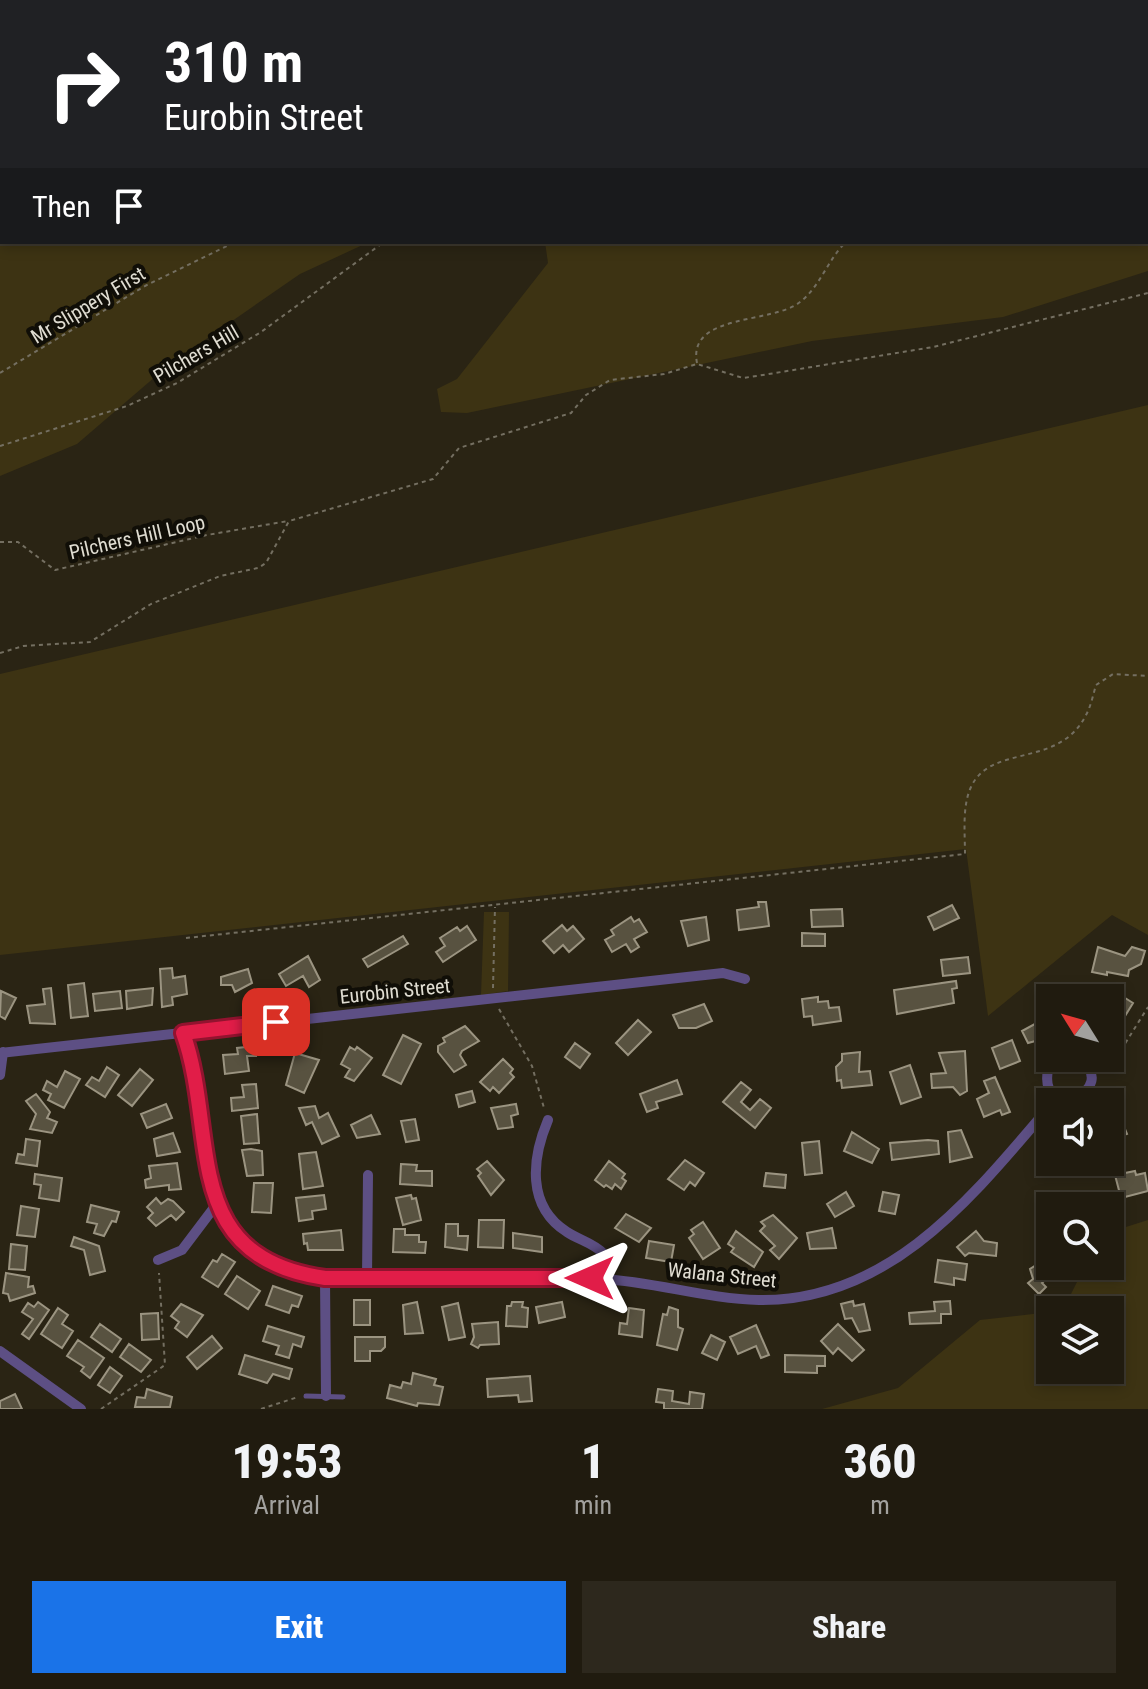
<!DOCTYPE html>
<html lang="en">
<head>
<meta charset="utf-8">
<style>
	:root { --surface:#201b0f; --page:#2d281d; --text:#f1f3f6; --muted:#a2a19e; --line:#3d392f; --accent:#1a73e8 }
	body { margin:0; font-family:"Roboto Condensed",sans-serif; background:var(--page); color:var(--text); height:100vh; display:flex; flex-direction:column; font-size:30px; white-space:nowrap }
	* { box-sizing:border-box; margin:0 }
	p { font-size:26px; color:var(--muted) }
	.icon { flex:none; width:44px; height:44px; fill:none; stroke:currentColor; stroke-width:2; stroke-linecap:round; stroke-linejoin:round }
	.map { position:relative; height:1409px; overflow:hidden }
	.details { display:flex; flex-direction:column; background:var(--surface); flex:1 }
	.details>* { flex:none }
	.banner { position:absolute; left:0px; top:0px; width:1148px; height:244px; box-shadow:0 4px 12px #0003,0 0 0 2px var(--line); background:#202124; color:#fff; overflow:hidden }
	.needle { width:52px; rotate:307deg }
	.tools { position:absolute; left:1036px; top:984px; display:grid; gap:16px }
	.tools a { display:grid; place-items:center; width:88px; height:88px; border-radius:0px; background:var(--surface); box-shadow:0 4px 12px #0003,0 0 0 2px var(--line); font-size:40px }
	.pin { position:absolute; display:grid; place-items:center; width:68px; height:68px; color:#fff; margin:-34px; border-radius:16px; box-shadow:0 4px 12px #0006 }
	.me { position:absolute; width:88px; margin:-44px; rotate:270deg; stroke-linejoin:round; filter:drop-shadow(0 0 6px #0008) }
	.turn { display:flex; align-items:center; gap:28px; height:168px; padding:0 32px; font-size:36px }
	.turn .icon { width:104px; height:104px; stroke-width:2.5 }
	.turn b { display:block; font-size:56px; line-height:68px }
	.then { display:flex; align-items:center; height:76px; padding:0 32px; background:#0003; gap:16px; font-size:30px }
	.eta { display:flex; justify-content:space-evenly; align-items:center; height:136px; text-align:center }
	.eta b { font-size:48px; font-weight:800; line-height:56px }
	.cta { display:flex; gap:16px; margin-top:auto; padding:16px 32px }
	.cta a { flex:1; height:92px; border-radius:0px; background:var(--accent); color:#fff; font-size:32px; font-weight:800; line-height:92px; text-align:center }
	.cta a+a { background:var(--page); color:var(--text) }
	.map>svg:first-child { display:block }
	.green { fill:#3d3313 }
	.building { fill:#585240; stroke:#9b9481; stroke-width:2 }
	.lines { fill:none; stroke-linecap:round; stroke-linejoin:round }
	.path { stroke:#746f61; stroke-width:2; stroke-dasharray:4 4; stroke-linecap:butt }
	.lane { stroke:#5d4f84; stroke-width:5 }
	.street { stroke:#5d4f84; stroke-width:10 }
	.route-casing { stroke:#92132f; stroke-width:20 }
	.route { stroke:#e11d48; stroke-width:14 }
	.labels { text-anchor:middle; stroke-width:8; stroke-linejoin:round; paint-order:stroke }
	.street-label { font-size:20px; fill:#e0ddd2; stroke:#100e07 }
</style>
</head>
<body>
<div class="map">
<svg width="1148" height="1409" viewBox="0 0 1148 1409">
	<rect width="100%" height="100%" fill="#2a2414"/>
	<!-- green -->
	<path class="green" d="M0,0h1061l-1059,2v240h367l-69,32 -130,90 -93,80 -77,32z
		M1148,115v156l-145,46 -191,24 -345,72 -26,-1 -4,-23 20,-10 91,-116 -3,-21h601z
		M1148,405v530l-36,-20 -124,101 -22,-167 -966,106v-281z
		M484,912h25l-1,79 -27,4z
		M1148,1220v189h-326l76,-21 82,-68 70,-8v58h60v-60h-47l22,-44h25v-34z"/>
	<!-- building -->
	<path class="building" d="M758,902h8l3,24 -30,4 -2,-20 22,-3z
		M952,905l7,13 -25,12 -6,-13z
		M842,909l1,17 -31,1 -1,-17z
		M631,917l3,5 5,-3 8,13 -13,7 5,8 -8,5 -5,-8 -14,8 -7,-12 9,-5 -3,-5z
		M706,917l3,23 -21,6 -7,-25z
		M562,925l5,6 6,-5 11,13 -15,13 -6,-7 -9,8 -11,-12z
		M467,926l9,14 -33,22 -7,-10 9,-6 -5,-8 17,-11 3,4z
		M802,933l23,1v12h-23z
		M403,936l5,8 -40,23 -5,-8z
		M1098,947l27,9 7,-9 13,4 -4,13 -12,6 -1,6 -21,-4v3l-15,-3z
		M308,956l12,24 -11,7 -6,-11 -17,10 -7,-12z
		M968,957l2,16 -27,3 -2,-16z
		M172,968l1,10 12,-2 2,18 -15,3 1,8 -11,2 -2,-38z
		M248,969l4,14 -17,9 -3,-7h-11v-8z
		M956,981l1,7 -5,1 2,14 -57,11 -3,-24z
		M84,983l4,33 -17,2 -3,-33z
		M51,988l4,36 -25,-1 -3,-17 18,-2 -2,-15z
		M153,988l-1,17 -25,4 -1,-18z
		M1,991l15,7 -11,21 -5,-3z
		M120,991l2,17 -27,3 -2,-17z
		M1114,991l19,12 -22,36 -2,-41z
		M818,997v5l10,-1 1,7 10,-1 2,14 -28,4 -1,-9 -8,1 -2,-18z
		M704,1004l8,17 -16,7h-17l-6,-13z
		M1044,1019l6,18 -22,6 -6,-12z
		M638,1020l13,12 -23,23 -12,-12z
		M465,1026l14,15 -17,10 -2,4 6,10 -12,7 -16,-20v-6l7,-4 -2,-4z
		M403,1035l18,9 -20,40 -18,-9z
		M1012,1040l8,21 -20,8 -8,-21z
		M575,1043l15,11 -10,14 -15,-11z
		M255,1046l1,10h-9l2,15 -24,3 -2,-19 15,-1 -1,-6z
		M350,1047l5,3 2,-3 15,11 -18,23 -9,-4 5,-8 -9,-5z
		M965,1051l2,40 -7,4 -7,-8 -21,1 -1,-14 15,-1 -7,-20z
		M860,1052l-1,20 11,-1 2,14 -30,3 -1,-8 -4,1 -1,-14 6,-6v-7z
		M295,1053l24,7 -15,33 -18,-8z
		M503,1059l10,10 -3,4 4,4 -15,16 -6,-6 -3,4 -10,-9z
		M910,1065l11,32 -20,7 -11,-32z
		M107,1067l12,8 -14,22 -19,-12 6,-8 7,4z
		M140,1069l13,11 -21,26 -14,-11z
		M65,1071l15,8 -16,29 -16,-8 3,-6 -8,-4 4,-9 10,6z
		M995,1077l15,35 -8,3 -2,-5 -16,7 -7,-18 12,-6 -5,-12z
		M677,1080l5,14 -26,8 2,6 -11,4 -7,-18z
		M741,1082l10,8 -10,12 9,8 10,-11 11,9 -16,20 -32,-26z
		M256,1084l2,24 -26,3 -1,-13 13,-1 -2,-12z
		M472,1091l3,11 -16,5 -3,-12z
		M36,1094l14,18 -3,6 10,4 -5,11 -22,-4 6,-15 -10,-13z
		M166,1104l6,14 -25,10 -6,-14z
		M516,1104l2,10 -7,2 2,11 -15,2 -7,-21z
		M315,1106l4,12 9,-5 11,23 -17,8 -10,-22 -6,3 -7,-17z
		M257,1114l2,29 -15,1 -3,-28z
		M371,1115l9,19 -23,4 -6,-13z
		M415,1119l4,21 -13,2 -5,-21z
		M1121,1119l6,15 -17,6v-17z
		M961,1130l11,27 -22,5 -2,-30z
		M852,1132l27,17 -7,14 -28,-12z
		M173,1133l7,19 -23,4 -3,-17z
		M26,1139l14,2 -3,25 -21,-3 2,-9 6,1z
		M928,1140l10,1 1,13 -47,6 -2,-17z
		M819,1141l3,32 -17,2 -3,-32z
		M251,1149l11,2 1,24 -16,1 -5,-26z
		M316,1152l7,34 -20,3 -4,-35z
		M685,1160l19,13 -9,13 -5,-4 -6,8 -16,-11z
		M487,1161l17,19 -13,15 -13,-19 3,-3 -4,-4z
		M609,1161l16,13 -3,4 4,3 -5,8 -6,-5 -3,5 -6,-4 -2,2 -9,-7z
		M177,1163l4,26 -12,1v-5l-23,3 -1,-8 6,-2 -2,-12z
		M401,1164l16,1 -1,6h16v15l-32,-2z
		M1135,1171l1,4 9,-2 3,18 -27,7 -6,-23z
		M766,1173l20,2 -1,13 -21,-2z
		M35,1174l27,4 -3,23 -20,-3 2,-13 -7,-1z
		M254,1183h19l-2,30 -19,-1z
		M846,1192l8,14 -19,11 -8,-13z
		M883,1192l16,3 -4,19 -16,-3z
		M324,1195l2,14 -14,2 1,8 -14,2 -3,-23z
		M411,1195l1,4 4,-1 5,22 -18,5 -7,-27z
		M156,1198l5,6 7,-5 5,2 11,11 -8,8 -5,-5 -15,11 -8,-8 5,-5 -6,-6z
		M91,1205l28,7 -3,10 -4,-1 -8,15 -10,-3 3,-9 -10,-2z
		M21,1206l18,3 -4,28 -18,-2z
		M626,1214l25,14 -12,14 -24,-14z
		M773,1215l24,23 -18,21 -9,-9 5,-4 -15,-15 5,-5 -4,-4z
		M479,1220h25l-1,28 -25,-1z
		M703,1222l17,26 -17,11 -14,-21 5,-4 -3,-4z
		M446,1224h12v12h10l-1,14 -22,-3z
		M832,1228l4,20 -26,1 -3,-16z
		M394,1229h11v6h14v7h7l-1,11 -32,-1z
		M341,1230l2,20h-35l-1,-7 -3,1 -1,-10z
		M736,1231l27,21 -9,15 -23,-15 3,-4 -6,-4z
		M976,1231l8,10 13,2 -1,13 -27,-3 -4,3 -8,-9z
		M513,1233l29,4v15l-29,-4z
		M74,1237l25,9 6,25 -15,4 -6,-25 -13,-4z
		M649,1241l25,4 -3,17 -25,-4z
		M11,1244l16,2 -2,24 -16,-1z
		M222,1254l13,8 -17,25 -16,-10 11,-17 4,2z
		M938,1260l29,4 -2,16 -11,-2v7l-19,-3z
		M1041,1262l4,4 4,-4 7,7 -14,14 4,4 -7,7 -11,-11 5,-4 -3,-10z
		M6,1273l23,4 -1,10 5,-1 2,7 -25,8 -2,-7 -5,-1z
		M237,1276l23,15 -12,18 -23,-15z
		M273,1286l29,10 -4,11 -6,-2 -3,8 -23,-8z
		M354,1300h16v25h-16z
		M853,1301l1,5 10,-2 6,26 -11,2 -7,-14 -7,1 -4,-15z
		M950,1301l1,13h-10v9l-31,1 -1,-11 26,-2 -1,-9z
		M38,1302l11,8 -20,29 -7,-5 11,-15 -11,-7 6,-9 6,4z
		M417,1302l6,31 -18,1 -2,-29z
		M512,1302h11l-1,5 6,1 -1,19 -21,-1 1,-20h4z
		M562,1302l3,15 -26,6 -3,-16z
		M458,1303l7,34 -16,3 -7,-33z
		M181,1304l22,11 -16,22 -12,-9 4,-6 -8,-6z
		M669,1307l9,3v17l5,2 -6,21 -20,-5 6,-31 4,1z
		M58,1308l10,7 -6,9 11,7 -11,17 -21,-14z
		M629,1308l15,2 -2,27 -23,-3 1,-11 7,1z
		M158,1313l1,26 -17,1 -1,-26z
		M498,1322l1,22 -19,1 -2,3 -7,-4 3,-7 -2,-13z
		M100,1324l21,15 -9,13 -21,-15z
		M838,1324l26,26 -12,11 -14,-13 -5,6 -12,-13z
		M756,1325l13,30 -8,3 -5,-12 -18,8 -8,-17z
		M268,1326l36,11 -3,10 -8,-3 -4,14 -13,-4 3,-8 -16,-5z
		M711,1335l14,7 -8,18 -15,-7z
		M212,1336l10,12 -25,21 -10,-12z
		M355,1337h30v10l-4,4h-11v10h-15z
		M78,1340l26,18 -14,20 -9,-7 3,-4 -17,-11z
		M129,1344l22,16 -10,12 -21,-15z
		M245,1355l47,14 -3,10 -16,-5 -6,9 -28,-9z
		M785,1355l40,1v10h-8v7l-32,-1z
		M110,1367l12,9 -12,17 -12,-8z
		M413,1373l23,6 -2,6 9,2 -4,18 -21,-2 -1,3 -30,-8 3,-13 11,3 2,-6 8,2z
		M530,1376l2,25 -13,1 -1,-7 -30,2 -1,-18z
		M147,1389l25,8 -2,10h-35l2,-10 8,1z
		M658,1389l15,2 -1,10 17,3 1,-12 14,2 -2,15h-38v-6l-8,-1z
		M15,1394l7,15h-22v-8z"/>
	<g class="lines">
		<!-- path -->
		<path class="path" d="M36,2v-2
			M504,2l3,-2
			M879,2v-2
			M943,2l1,-2
			M1087,2l3,-2
			M0,57l2,-2
			M1146,237h2
			M697,363c-10,-50 76,-39 103,-61 20,-15 28,-43 46,-60
			M0,373l145,-87 90,-44
			M0,446l127,-40 50,-23 84,-51 123,-90
			M0,542h18l37,28 152,-35 81,-14
			M0,653l23,-7 67,-4 61,-38 69,-28 38,-8 8,-5 23,-42 144,-42 26,-31 112,-35 15,-18 24,-15 54,-6 33,-10 46,14 20,-3 170,-28 215,-54
			M186,938l779,-84c0,-21 -3,-48 6,-67 20,-44 88,-18 115,-72 5,-9 7,-20 10,-30l17,-11 35,2
			M493,988l2,-81
			M499,1009l33,57 12,42
			M1101,1063l20,-13 27,-43
			M101,1409l64,-44 -6,-92
			M261,1409l37,-12"/>
		<!-- lane -->
		<path class="lane" d="M306,1396l37,1"/>
		<!-- street -->
		<path class="street" d="M183,1033c36,101 -7,223 142,245 92,0 186,-5 278,1 53,3 104,20 156,21 131,2 214,-104 291,-194
			M0,1053l723,-80 22,6
			M1059,1058l-11,12c-10,54 75,21 31,-12
			M0,1075l3,-23
			M548,1120c-16,38 -22,86 19,112 12,8 27,11 37,22l3,25
			M158,1260l24,-10 34,-45
			M325,1278l1,118
			M367,1278l1,-103
			M0,1351l81,58"/>
	</g>
	<g class="lines">
		<!-- route casing -->
		<g class="route-casing">
			<path id="route" d="M276,1022l-93,11c36,100 -6,224 142,245h265"/>
		</g>
		<!-- route -->
		<use href="#route" class="route"/>
	</g>
	<g class="labels">
		<!-- street labels -->
		<g class="street-label">
			<text transform="translate(88 305) rotate(-31)" y="7">Mr Slippery First</text>
			<text transform="translate(196 354) rotate(-30)" y="7">Pilchers Hill</text>
			<text transform="translate(137 537) rotate(-13)" y="7">Pilchers Hill Loop</text>
			<text transform="translate(395 991) rotate(-6)" y="7">Eurobin Street</text>
			<text transform="translate(722 1275) rotate(6)" y="7">Walana Street</text>
		</g>
	</g>
</svg>
<div class="tools">
<a><svg class="needle" viewBox="-14 -14 28 28"><path d="M0-13l5 13h-10z" fill="#e53935"/><path d="M0 13l5-13h-10z" fill="#a2a19e"/></svg></a>
<a><svg class="icon" aria-label="sound" viewBox="0 0 24 24"><path d="M4 9h4l5-4v14l-5-4H4zM17 9q2 3 0 6"/></svg></a>
<a><svg class="icon" aria-label="search" viewBox="0 0 24 24"><circle cx="10" cy="10" r="6"/><path d="M15 15l6 6"/></svg></a>
<a><svg class="icon" aria-label="layers" viewBox="0 0 24 24"><path d="M12 4l9 5-9 5-9-5zM3 14l9 5 9-5"/></svg></a>
</div>
<div class="pin" style="left:276px;top:1022px;background:#d93025"><svg class="icon" aria-label="arrive" viewBox="0 0 24 24"><path d="M6 21V4h12l-3 4 3 4H6"/></svg></div>
<svg class="me" style="left:590px;top:1278px" viewBox="-20 -20 40 40"><path d="M0-17L14 15 0 8-14 15z" fill="#e11d48" stroke="#fff" stroke-width="4"/></svg>
<div class="banner">
<div class="turn"><svg class="icon" aria-label="right" viewBox="0 0 24 24"><path d="M7 20v-9h11M14 6l5 5-5 5"/></svg><div><b>310 m</b>Eurobin Street</div></div>
<div class="then">Then<svg class="icon" aria-label="arrive" viewBox="0 0 24 24"><path d="M6 21V4h12l-3 4 3 4H6"/></svg></div>
</div>
</div>
<section class="details">
<div class="eta">
<div><b>19:53</b><p>Arrival</p></div>
<div><b>1</b><p>min</p></div>
<div><b>360</b><p>m</p></div>
</div>
<div class="cta"><a>Exit</a><a>Share</a></div>
</section>
</body>
</html>
